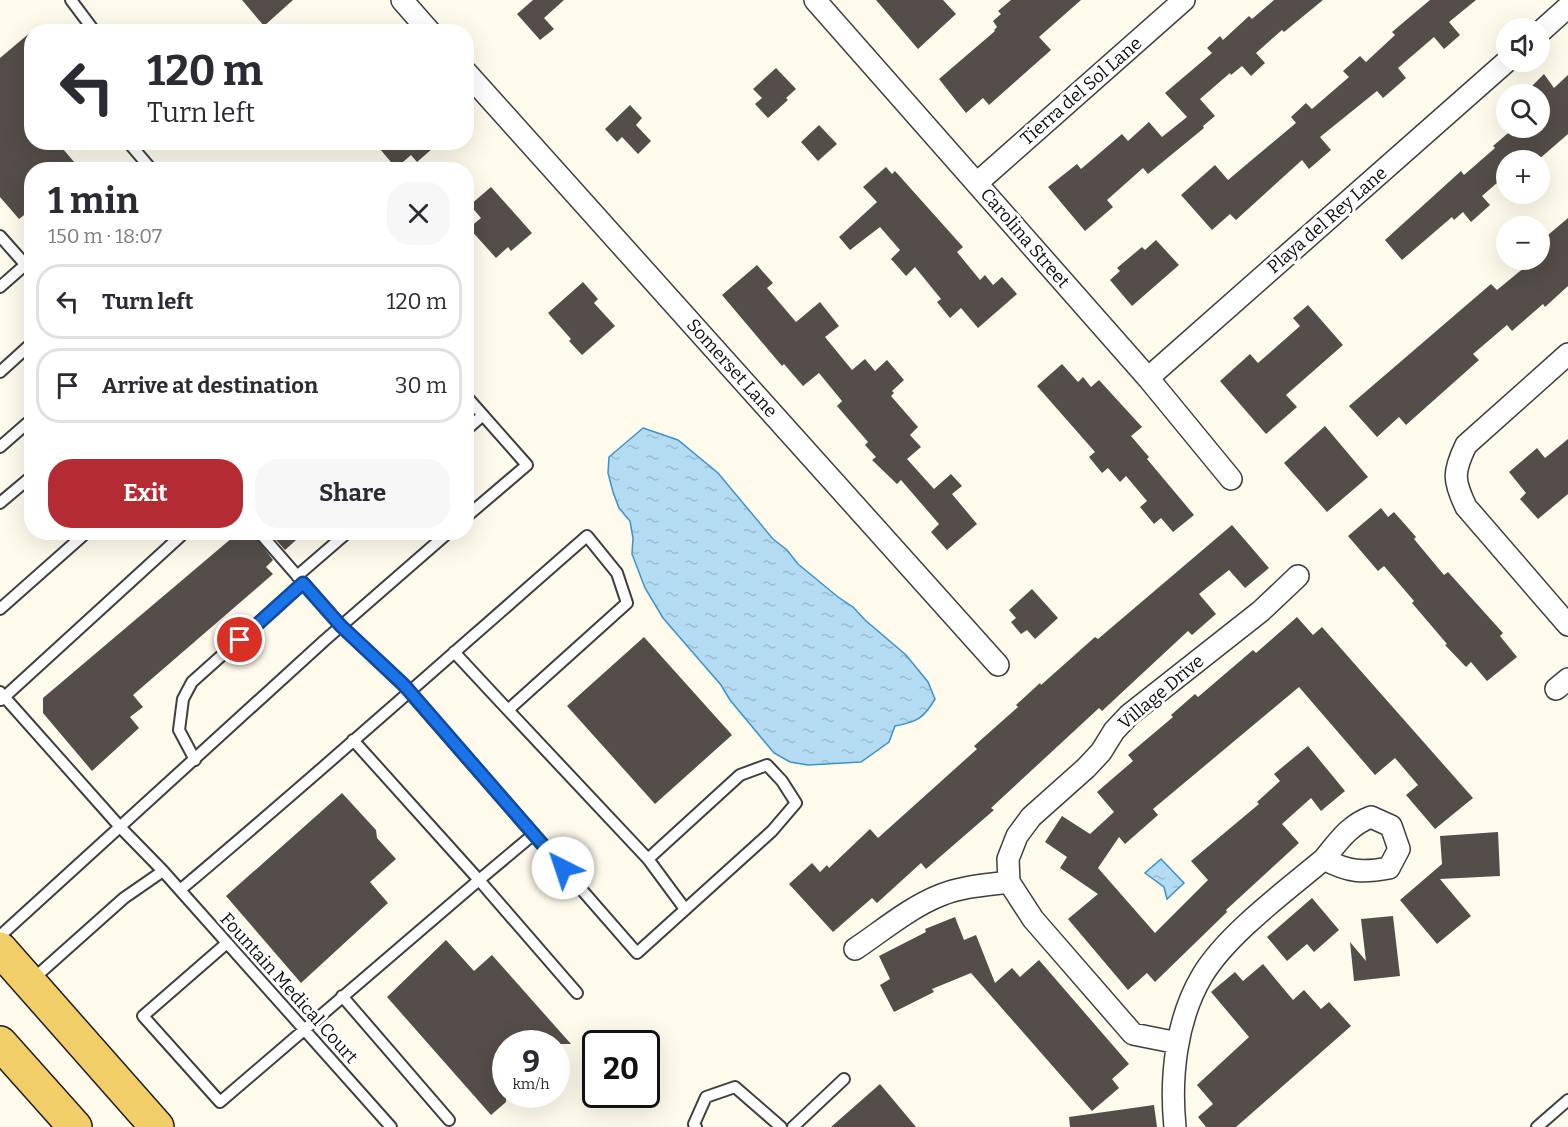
<!DOCTYPE html>
<html lang="en">
<head>
<meta charset="utf-8">
<style>
	:root { --surface:#fff; --page:#f7f7f7; --text:#2b2b33; --muted:#7c7c81; --line:#e1e1e2; --accent:#b52b34 }
	body { margin:0; font-family:Bitter,serif; background:var(--page); color:var(--text); height:100vh; display:flex; flex-direction:column; font-size:22px; white-space:nowrap }
	* { box-sizing:border-box; margin:0 }
	p { font-size:20px; color:var(--muted) }
	.icon { flex:none; width:33px; height:33px; fill:none; stroke:currentColor; stroke-width:2; stroke-linecap:round; stroke-linejoin:round }
	.map { position:relative; flex:1; overflow:hidden }
	.side { position:absolute; left:24px; top:162px; width:450px; height:378px; display:flex; flex-direction:column; background:var(--surface); border-radius:24px; box-shadow:0 6px 24px #0002 }
	.side>* { flex:none }
	.banner { position:absolute; left:24px; top:24px; width:450px; height:126px; border-radius:24px; box-shadow:0 6px 24px #0002; background:#fff; color:var(--text); overflow:hidden }
	.tools { position:absolute; left:1496px; top:18px; display:grid; gap:12px }
	.tools a { display:grid; place-items:center; width:54px; height:54px; border-radius:50%; background:var(--surface); box-shadow:0 6px 24px #0002; font-size:30px }
	.speed { position:absolute; left:492px; top:1030px; display:flex; gap:12px; font-size:30px; font-weight:700; text-align:center }
	.speed>* { display:grid; place-content:center; width:78px; height:78px; border-radius:50%; background:var(--surface); box-shadow:0 6px 24px #0002; line-height:1 }
	.speed small { font-size:15px; font-weight:400 }
	.speed .limit { border:3px solid #111; border-radius:9px; background:#fff; color:#111 }
	.pin { position:absolute; display:grid; place-items:center; width:51px; height:51px; color:#fff; margin:-26px; border:3px solid #fff; border-radius:50%; box-shadow:0 2px 6px #0007 }
	.me { position:absolute; width:66px; margin:-33px; rotate:319deg; stroke-linejoin:round; filter:drop-shadow(0 0 4px #0008) }
	.turn { display:flex; align-items:center; gap:21px; height:126px; padding:0 24px; font-size:27px }
	.turn .icon { width:78px; height:78px; stroke-width:2.5 }
	.turn b { display:block; font-size:42px; line-height:51px }
	.round { display:grid; place-items:center; flex:none; width:63px; height:63px; border-radius:24px; background:var(--page) }
	.headline { display:flex; align-items:center; justify-content:space-between; height:102px; padding:0 24px }
	h1 { font-size:36px; font-weight:700; line-height:45px }
	.action { display:flex; gap:12px; margin-top:auto; padding:12px 24px }
	.action a { flex:1; height:69px; border-radius:24px; background:var(--accent); color:#fff; font-size:24px; font-weight:700; line-height:69px; text-align:center }
	.action a+a { background:var(--page); color:var(--text) }
	ul { padding:0; list-style:none }
	li { display:flex; align-items:center; gap:18px; height:75px; margin:0 12px 9px; padding:0 12px; border:3px solid var(--line); border-radius:24px }
	li div { flex:1 }
	li b { display:block; font-size:22px }
	li em { font-style:normal }
	.map>svg:first-child { display:block }
	.water { fill:url(#water-ripples); stroke:#3e92c6; stroke-width:1.5 }
	.building { fill:#544d49 }
	.lines { fill:none; stroke-linecap:round; stroke-linejoin:round }
	.lane-casing { stroke:#3f3f3f; stroke-width:14 }
	.street-casing { stroke:#3f3f3f; stroke-width:24 }
	.primary-casing { stroke:#1d1d1d; stroke-width:36 }
	.lane { stroke:#fff; stroke-width:10 }
	.street { stroke:#fff; stroke-width:21 }
	.primary { stroke:#f2ce69; stroke-width:33 }
	.route-casing { stroke:#114b97; stroke-width:15 }
	.route { stroke:#1a73e8; stroke-width:10 }
	.labels { text-anchor:middle; stroke-width:6; stroke-linejoin:round; paint-order:stroke }
	.street-label { font-size:18px; fill:#0c0c0c; stroke:#fff }
</style>
</head>
<body>
<div class="map">
<svg width="1568" height="1127" viewBox="0 0 1568 1127">
	<defs>
		<pattern id="water-ripples" width="26" height="14" patternUnits="userSpaceOnUse" patternTransform="scale(1.5)"><rect width="26" height="14" fill="#b3dcf3"/><path d="M2 4q2-2 4 0t4 0M15 11q2-2 4 0t4 0" fill="none" stroke="#99bccf"/></pattern>
	</defs>
	<rect width="100%" height="100%" fill="#fefaec"/>
	<!-- water -->
	<path class="water" d="M643,428l35,12 40,33 55,66 14,11 11,14 40,33 15,10 12,13 41,35 22,27 7,17c-11,19 -18,23 -40,27l-6,16 -28,20 -53,3 -18,-3 -16,-9 -44,-53 -9,-15 -58,-67 -18,-30 -13,-34 1,-16 -3,-17 -11,-13 -6,-16 -5,-19 1,-16z
		M1161,859l23,24 -17,16 -3,-12 -19,-14z"/>
	<!-- building -->
	<path class="building" d="M242,0h51l-29,26z
		M533,0h31l-20,18 10,11 -14,11 -23,-26z
		M876,0h67l13,14 -38,35z
		M1011,0h70l-42,37 12,13 -62,55 -6,-7 -17,15 -27,-34 56,-48 -1,-1 3,-3 -4,-6 8,-7 -3,-3z
		M1274,0h49l-39,32 -2,-2 -26,23 9,10 -14,13 -9,-10 -11,9 -1,-2 -30,26 15,17 -12,10 1,2 -56,46 -5,-6 -36,32 6,7 -28,24 -37,-44 29,-23 4,5 41,-35 6,7 21,-19 13,15 25,-20 -22,-24 47,-40 -5,-5 13,-12 3,4 26,-24 3,3z
		M1430,0h46l-27,22 11,13 -16,14 -10,-12 -36,31 8,10 -23,20 -6,-7 -57,46 11,13 -22,19 -7,-9 -66,60 -6,-6 -18,16 -31,-35 34,-30 13,15 68,-57 -5,-6 15,-14 6,6 37,-32 -6,-6 17,-15 6,6 29,-27 -3,-3z
		M32,31v111h25l24,28h-49v39l-13,10 -19,-22v-139z
		M776,68l20,21 -10,9 2,2 -20,18 -13,-14 7,-6 -9,-9z
		M1544,74l10,14 14,-13v59l-30,26h-32v15l-24,21 8,9 -19,17 -8,-10 -9,8 -2,-3 -50,43 -17,-20 76,-69 3,4 31,-27 -2,-2 21,-18h25v-34h-6l-5,-4z
		M630,105l12,13 -6,7 15,16 -13,13 -16,-17 -5,5 -12,-13z
		M819,125l18,19 -19,17 -17,-19z
		M374,142h66l-23,20 -6,-7 -15,13z
		M886,167l6,7 3,-3 68,76 -6,5 23,28 5,-5 8,10 9,-8 15,17 -39,34 -17,-20 -11,10 -13,-16 4,-3 -26,-32 -9,9 -15,-17 9,-9 -20,-23 -30,23 -11,-13 38,-35 -14,-15z
		M491,187l41,46 -21,18 -3,-4 -12,11 -27,-30 12,-10 -11,-13z
		M1568,218v68l-23,21 -2,-3 -31,27 -5,-6 -34,29 6,6 -73,65 -7,-8 -22,20 -28,-31 142,-122 6,6 28,-23 -6,-7h20v-35l9,10z
		M1156,240l23,25 -47,41 -22,-26 10,-9 -3,-3 25,-21 3,3z
		M757,265l16,18 -6,5 29,34 24,-20 19,24 -14,11 27,33 13,-11 10,12 12,-11 17,20 -12,11 2,2 -3,3 27,31 -8,8 11,12 -14,12 27,30 17,-15 11,12 -10,8 25,30 -30,26 -16,-18 8,-8 -38,-44 -4,4 -25,-24 4,-3 -11,-12 3,-3 -31,-36 5,-5 -23,-28 -16,13 -19,-22 -2,2 -60,-71z
		M583,282l15,17 -4,4 21,23 -33,29 -13,-14 2,-2 -23,-26z
		M1308,305l35,40 -57,50 11,12 -31,27 -46,-53 30,-27 8,9 42,-37 -7,-8z
		M1062,364l16,18 5,-5 8,10 8,-7 43,47 -11,9 18,21 -2,2 47,56 -21,17 -12,-14 -7,6 -14,-17 7,-6 -21,-25 -6,6 -12,-14 -6,5 -13,-16 6,-5 -58,-66z
		M1325,426l43,51 -41,35 -43,-49z
		M1568,439v55l-30,25 -18,-20 6,-6 -17,-21 28,-24 8,10z
		M1381,508l7,9 6,-5 22,25 -2,2 30,36 4,-3 55,61 -3,3 17,21 -30,24 -16,-19 -5,5 -21,-22 2,-1 -35,-41 2,-2 -30,-35 -6,5 -30,-35z
		M1232,525l37,43 -24,20 -16,-18 -30,24 17,20 -24,21 -4,-4 -86,80 -3,-3 -108,100 3,2 -68,59 -5,-6 -44,40 -5,-5 -39,34 -44,-48 23,-21 8,9 7,-7 2,3 41,-39 8,9 99,-89 -3,-3 44,-39 -2,-2 24,-22 1,2 54,-48 3,2z
		M239,532h13l21,28 -7,7 7,7 -140,121 10,12 -13,10 9,11 -47,43 -49,-58v-15z
		M269,532h36l-20,18z
		M1032,589l26,29 -23,21 -8,-9 -6,4 -10,-12 5,-4 -7,-8z
		M1297,617l16,18 9,-8 151,171 -38,31 -29,-34 12,-10 -23,-27 -20,17 -76,-88 -146,122 5,6 -33,29 -6,-7 -21,31 57,65 53,-53 -17,-19 68,-57 -2,-2 23,-21 -6,-7 34,-28 37,45 -24,20 -10,-13 -29,26 17,19 -73,67 1,2 -72,70 -8,-9 -19,17 -60,-71 30,-25 -38,-26 7,-11 -22,-15 17,-26 28,18 24,-22 -17,-20 36,-31 -5,-6 45,-38 -2,-2 24,-21 3,3 55,-47 3,3z
		M644,637l88,98 -77,69 -88,-98z
		M342,793l34,37 1,8 19,21 -26,23 18,21 -87,80 -75,-87z
		M1498,832l2,44 -60,3 31,37 -34,28 -37,-44 42,-36 -2,-28z
		M1312,898l27,32 -25,22 -7,-8 -20,17 -20,-24z
		M1393,916l7,60 -46,5 -4,-39 16,19 -5,-42z
		M955,917l9,23 12,-5 19,48 17,-15 8,9 19,-17 90,104 -17,15 7,9 -27,23 -121,-138 -39,16 2,3 -40,20 -14,-27 10,-6 -11,-23 47,-24 -1,-3z
		M446,940l28,31 18,-16 79,89h-65v58l-15,13 -104,-118z
		M1263,964l30,36 11,-10 17,19 8,-7 22,24 -115,101h-30l-8,-10 15,-13 -16,-19 52,-48 -38,-45 24,-20 8,9z
		M880,1084l36,43h-85z
		M1154,1105l3,22h-87l-1,-10z"/>
	<g class="lines">
		<!-- lane casing -->
		<g class="lane-casing">
			<path id="lane" d="M71,0l24,32
				M128,142l24,28
				M0,236l32,36
				M0,287l25,-22
				M0,372l32,-29
				M466,396l61,69 -61,52
				M466,430l17,-15
				M0,447l32,-28
				M0,503l32,-27
				M259,532l82,94 62,59 234,268 135,-122 24,-28 -14,-22 -15,-16 -27,10 -92,84 -140,-149
				M297,576l51,-44
				M0,609l87,-77
				M0,692l121,136 42,43 -39,27 -92,82
				M1,700l184,-168
				M195,760l-16,-30 4,-31 9,-17 111,-99
				M534,834l-55,46 98,113
				M648,859l37,50
				M163,871l228,256
				M180,890c138,-116 272,-236 407,-354l30,37 10,30 -119,107 -54,-58
				M0,936l325,-296 124,-108
				M227,943l-84,73 77,86 259,-222 -126,-140
				M342,996l107,124
				M696,1127l-2,-3 12,-27 29,-10 46,40
				M793,1127l51,-48
				M1537,1127l31,-27"/>
		</g>
		<!-- street casing -->
		<g class="street-casing">
			<path id="street" d="M402,0l28,32
				M815,0l333,378 83,101
				M1539,33l29,-26
				M466,72l532,593
				M977,183l207,-183
				M1568,354l-102,91c-13,27 -13,35 0,62l102,118
				M1148,378l358,-316
				M1556,689l12,-10
				M1371,817l20,9 8,23 -10,19c-27,5 -41,4 -65,-9 14,-17 25,-34 47,-42z
				M855,949c27,-18 55,-42 86,-54 22,-9 46,-10 68,-13
				M1178,1043l-45,-9 -100,-115 -24,-37 -1,-23 9,-23 14,-19 55,-49 15,-16 13,-21 15,-16 132,-104 37,-35
				M1175,1127c-5,-50 1,-107 27,-151 24,-41 85,-86 122,-117"/>
		</g>
		<!-- primary casing -->
		<g class="primary-casing">
			<path id="primary" d="M0,949l157,178
				M0,1043l75,84"/>
		</g>
		<!-- lane -->
		<use href="#lane" class="lane"/>
		<!-- street -->
		<use href="#street" class="street"/>
		<!-- primary -->
		<use href="#primary" class="primary"/>
	</g>
	<g class="lines">
		<!-- route casing -->
		<g class="route-casing">
			<path id="route" d="M240,640l63,-57 38,43 63,59 159,183"/>
		</g>
		<!-- route -->
		<use href="#route" class="route"/>
	</g>
	<g class="labels">
		<!-- street labels -->
		<g class="street-label">
			<text transform="translate(1081 91) rotate(-41)" y="6">Tierra del Sol Lane</text>
			<text transform="translate(1327 220) rotate(-41)" y="6">Playa del Rey Lane</text>
			<text transform="translate(1025 238) rotate(49)" y="6">Carolina Street</text>
			<text transform="translate(732 368) rotate(48)" y="6">Somerset Lane</text>
			<text transform="translate(1161 692) rotate(-40)" y="6">Village Drive</text>
			<text transform="translate(289 988) rotate(48)" y="6">Fountain Medical Court</text>
		</g>
	</g>
</svg>
<div class="tools">
<a><svg class="icon" aria-label="sound" viewBox="0 0 24 24"><path d="M4 9h4l5-4v14l-5-4H4zM17 9q2 3 0 6"/></svg></a>
<a><svg class="icon" aria-label="search" viewBox="0 0 24 24"><circle cx="10" cy="10" r="6"/><path d="M15 15l6 6"/></svg></a>
<a>+</a>
<a>−</a>
</div>
<div class="speed"><div>9<small>km/h</small></div><div class="limit">20</div></div>
<div class="pin" style="left:240px;top:640px;background:#d93025"><svg class="icon" aria-label="arrive" viewBox="0 0 24 24"><path d="M6 21V4h12l-3 4 3 4H6"/></svg></div>
<svg class="me" style="left:563px;top:868px" viewBox="-20 -20 40 40"><circle r="19" fill="#fff"/><path d="M0-13L10 11 0 6-10 11z" fill="#1a73e8"/></svg>
<div class="banner">
<div class="turn"><svg class="icon" aria-label="left" viewBox="0 0 24 24"><path d="M17 20v-9H6M10 6l-5 5 5 5"/></svg><div><b>120 m</b>Turn left</div></div>
</div>
<section class="side">
<div class="headline"><div><h1>1 min</h1><p>150 m · 18:07</p></div><a class="round"><svg class="icon" aria-label="close" viewBox="0 0 24 24"><path d="M6 6l12 12M18 6L6 18"/></svg></a></div>
<ul>
<li><svg class="icon" aria-label="left" viewBox="0 0 24 24"><path d="M17 20v-9H6M10 6l-5 5 5 5"/></svg><div><b>Turn left</b></div><em>120 m</em></li>
<li><svg class="icon" aria-label="arrive" viewBox="0 0 24 24"><path d="M6 21V4h12l-3 4 3 4H6"/></svg><div><b>Arrive at destination</b></div><em>30 m</em></li>
</ul>
<div class="action"><a>Exit</a><a>Share</a></div>
</section>
</div>
</body>
</html>
